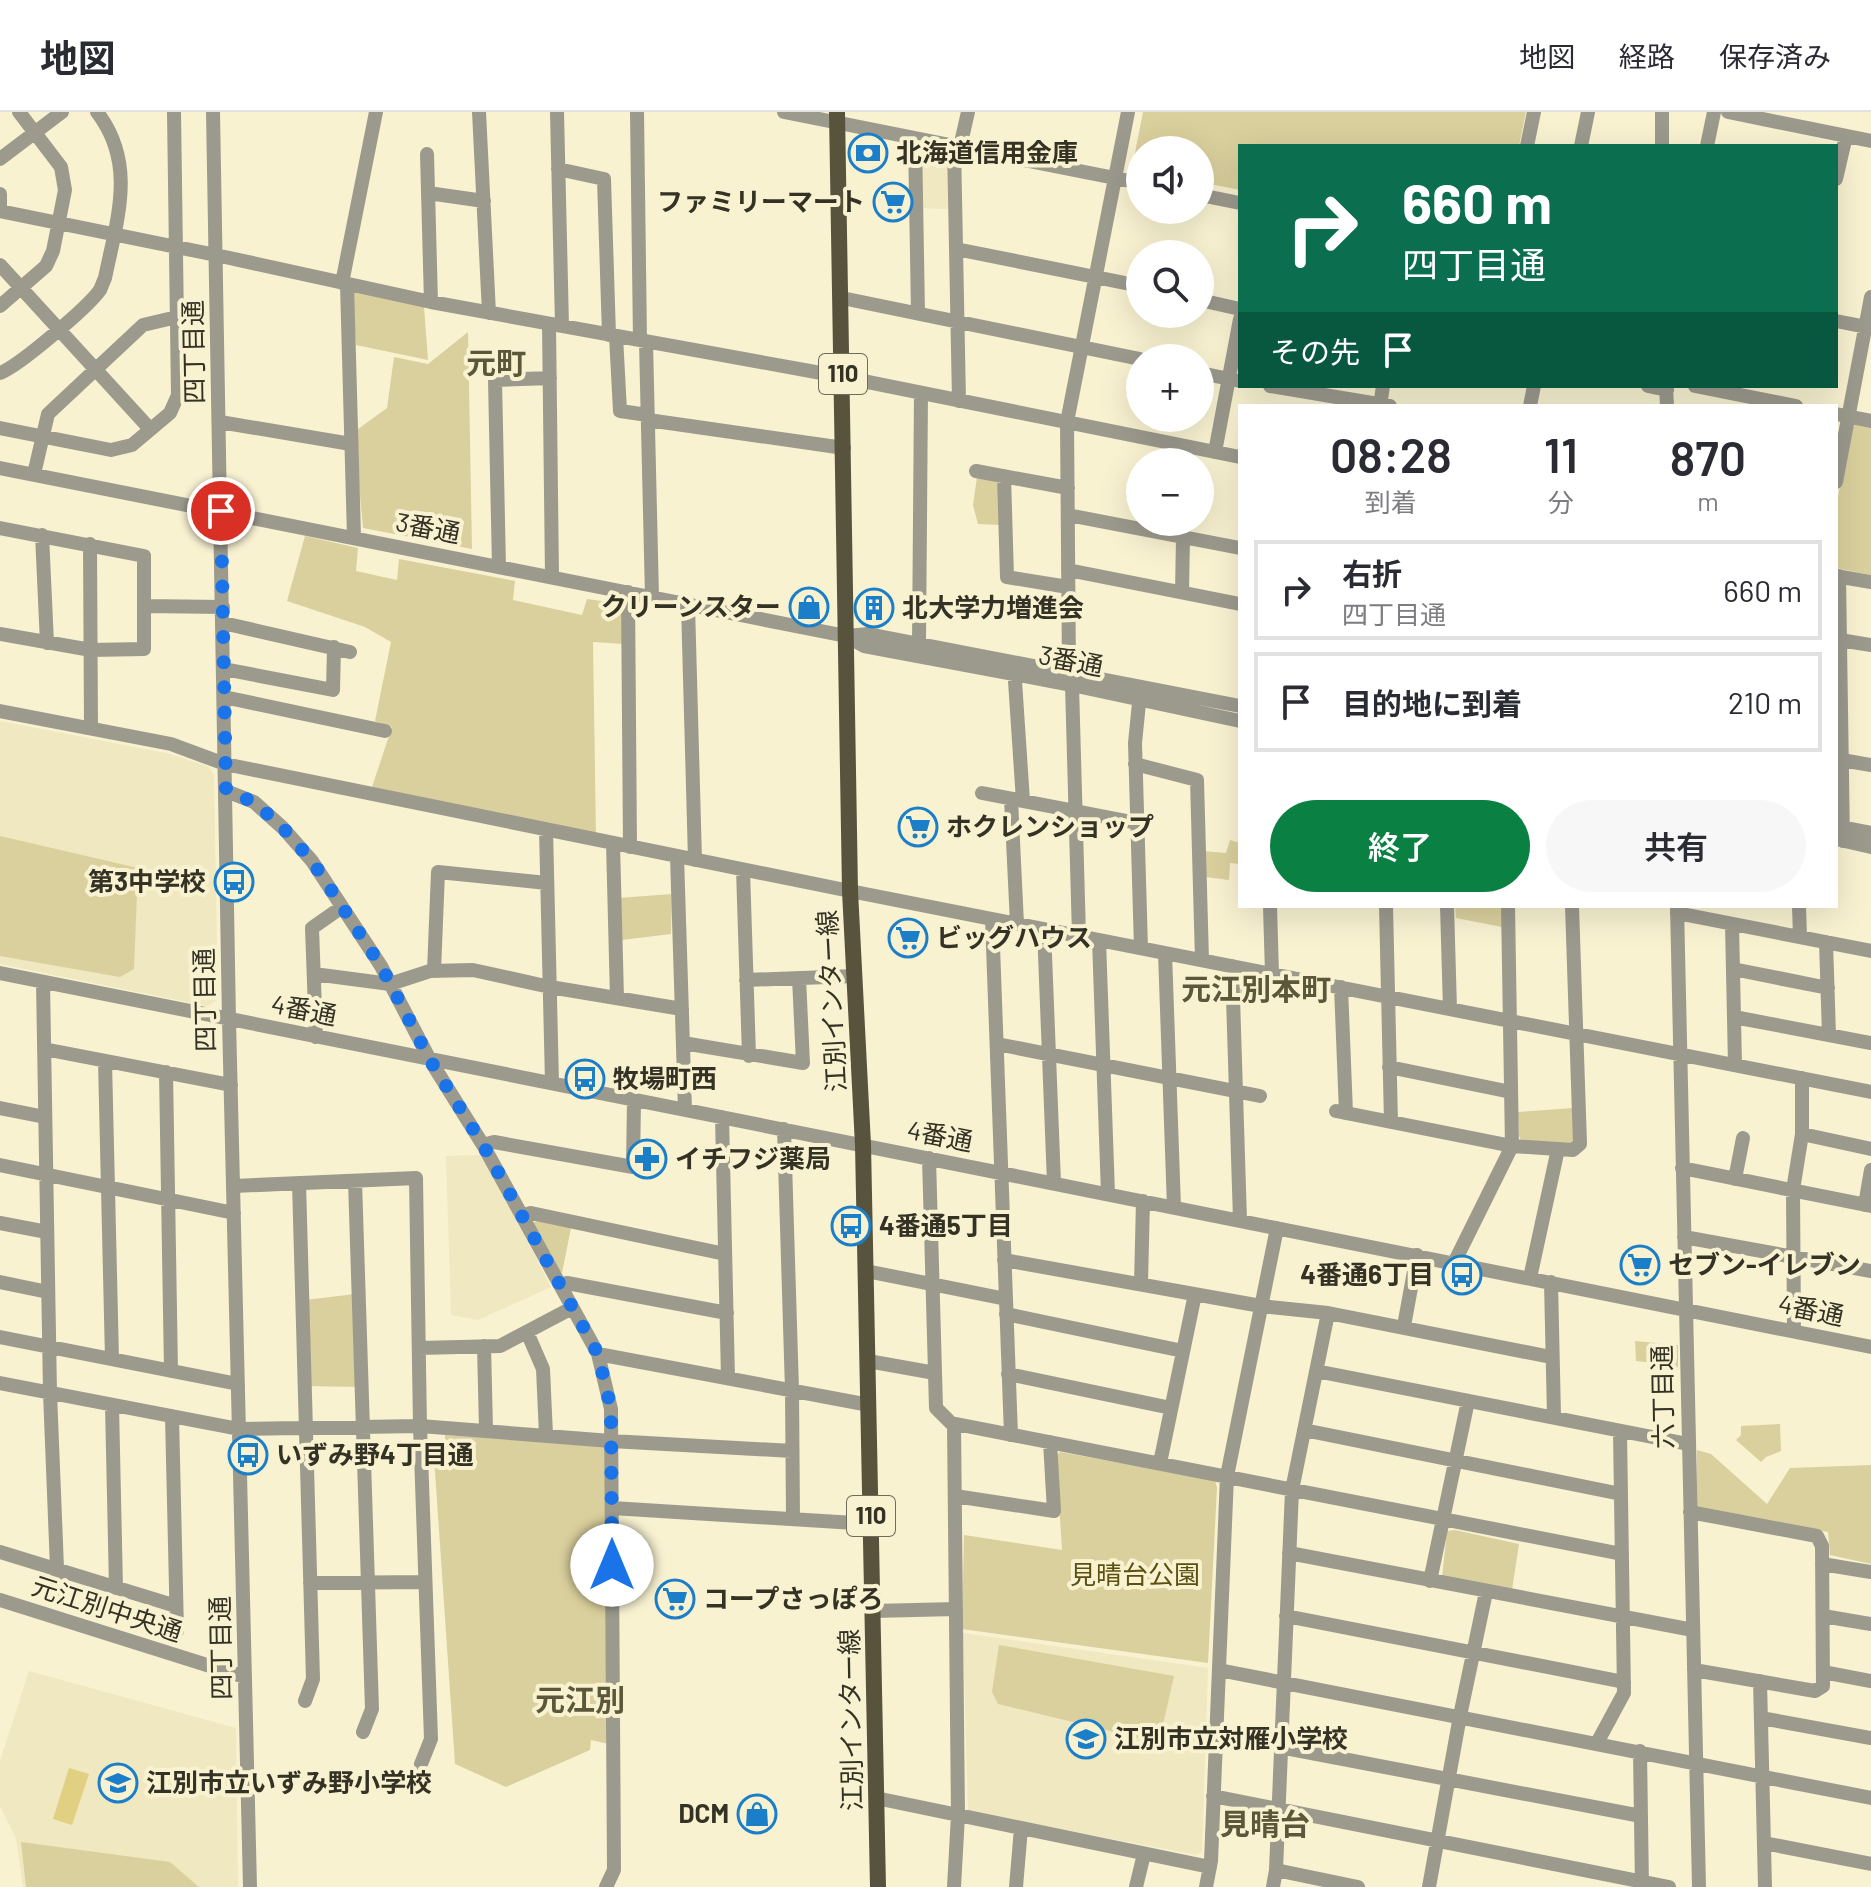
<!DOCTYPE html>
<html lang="ja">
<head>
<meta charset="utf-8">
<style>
	:root { --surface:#fff; --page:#f7f7f7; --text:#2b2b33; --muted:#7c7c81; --line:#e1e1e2; --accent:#0b8043 }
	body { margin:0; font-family:Barlow,"Noto Sans JP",sans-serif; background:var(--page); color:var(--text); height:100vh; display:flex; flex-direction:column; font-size:30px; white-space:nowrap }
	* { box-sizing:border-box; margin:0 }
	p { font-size:26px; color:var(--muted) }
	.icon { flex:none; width:44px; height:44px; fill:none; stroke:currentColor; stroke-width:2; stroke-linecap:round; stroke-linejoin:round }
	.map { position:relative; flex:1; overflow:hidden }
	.drawer { position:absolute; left:1238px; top:292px; width:600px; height:504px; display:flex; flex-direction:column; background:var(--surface); border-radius:0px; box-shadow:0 8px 32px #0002 }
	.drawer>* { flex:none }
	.banner { position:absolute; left:1238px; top:32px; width:600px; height:244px; border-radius:0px; box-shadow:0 8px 32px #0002; background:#0b6e4f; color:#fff; overflow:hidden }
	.buttons { position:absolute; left:1126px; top:24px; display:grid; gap:16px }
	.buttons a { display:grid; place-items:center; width:88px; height:88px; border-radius:50%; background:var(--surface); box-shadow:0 8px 32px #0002; font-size:40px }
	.pin { position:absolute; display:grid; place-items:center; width:68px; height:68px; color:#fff; margin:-34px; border:4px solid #fff; border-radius:50%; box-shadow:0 2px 8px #0007 }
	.me { position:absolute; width:88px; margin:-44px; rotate:0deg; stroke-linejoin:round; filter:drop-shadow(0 0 6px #0008) }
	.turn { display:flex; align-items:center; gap:28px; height:168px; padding:0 32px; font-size:36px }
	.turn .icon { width:104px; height:104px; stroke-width:2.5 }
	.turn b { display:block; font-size:56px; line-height:68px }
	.then { display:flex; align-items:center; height:76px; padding:0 32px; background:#0003; gap:16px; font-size:30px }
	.eta { display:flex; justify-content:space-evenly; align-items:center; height:136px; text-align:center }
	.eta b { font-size:48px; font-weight:600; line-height:56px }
	.cta { display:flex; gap:16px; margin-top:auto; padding:16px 32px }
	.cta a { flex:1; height:92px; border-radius:48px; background:var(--accent); color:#fff; font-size:32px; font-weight:600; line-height:92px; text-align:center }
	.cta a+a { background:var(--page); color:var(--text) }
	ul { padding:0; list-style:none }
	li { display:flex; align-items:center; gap:24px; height:100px; margin:0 16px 12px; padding:0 16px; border:4px solid var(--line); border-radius:0px }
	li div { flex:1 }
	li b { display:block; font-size:30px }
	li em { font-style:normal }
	header { display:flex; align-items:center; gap:48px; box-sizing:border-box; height:112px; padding:0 40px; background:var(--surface); border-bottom:2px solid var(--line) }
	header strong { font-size:38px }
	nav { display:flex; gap:44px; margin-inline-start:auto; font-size:28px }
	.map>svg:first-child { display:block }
	.built { fill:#efe8c0 }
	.green { fill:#dad09d }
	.water { fill:#e1d081 }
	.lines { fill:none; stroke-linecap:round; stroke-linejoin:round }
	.minor { stroke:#9c9a8d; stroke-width:14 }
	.major { stroke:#58533c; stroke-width:16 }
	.route { stroke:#1a73e8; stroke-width:14; stroke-dasharray:0 25.2 }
	.labels { text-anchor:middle; stroke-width:8; stroke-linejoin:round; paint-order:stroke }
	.shield { fill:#f8f2d1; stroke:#6f6c59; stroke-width:2 }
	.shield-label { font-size:24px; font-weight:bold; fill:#343225 }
	.poi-label { font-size:26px; font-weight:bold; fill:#343225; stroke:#f8f2d1; text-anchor:start }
	.street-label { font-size:26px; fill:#343225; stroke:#f8f2d1 }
	.park-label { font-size:26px; fill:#5b4f12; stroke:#f8f2d1 }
	.quarter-label { font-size:30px; font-weight:bold; fill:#5c573b; stroke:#f8f2d1 }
</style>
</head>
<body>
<header>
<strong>地図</strong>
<nav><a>地図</a><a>経路</a><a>保存済み</a></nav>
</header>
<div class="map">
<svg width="1871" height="1775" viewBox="0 0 1871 1775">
	<rect width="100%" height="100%" fill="#f8f2d1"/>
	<!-- built -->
	<path class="built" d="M918,39l32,5 2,53 -33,-1z
		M0,609l171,33 38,13 5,8 4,225 -11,6 -207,-42z
		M483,1043l68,132 -73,33 -27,-5 -5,-159z
		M963,1521l245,35 -6,184 -6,3 -228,-44z
		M29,1559l207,57 2,159h-215l-7,-49 -16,-32v-45z"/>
	<!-- green -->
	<path class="green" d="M1143,0h383l-7,34h-279v44l-40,-8v-32h-60v20l-8,-2z
		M358,179l66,16 4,53 -72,-15 -4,-51z
		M468,220l4,217 -109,-21 -9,-96 33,-24 7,-51 34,7z
		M1860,312l11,2v149l-35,-7v-61l16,-81z
		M977,365l21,4 2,44 -22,-1 -5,-19z
		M305,424l53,12 -2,23 41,9 2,-21 116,22 -2,19 69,15 5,-16 37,5v40l-31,-2 3,193 -224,-48 20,-60 -17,-6 16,-79 -26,-15 -78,-26z
		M0,724l138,32 -4,101 -14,8 -120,-21z
		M1230,728l10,3v21l-10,-1 -1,17 -24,-3 -1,-26 22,2z
		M672,782l-1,40 -49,6 -4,-42z
		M1455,794h47v21l-46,-9z
		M1243,864l24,5 2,23h-31l-1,-23z
		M1573,996l1,32 -5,4 -47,-2 -3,-6 -1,-24z
		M539,1108l32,8 -9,45 -8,-8 -22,-42z
		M355,1182l3,93 -52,-1 -1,-86z
		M1635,1229l43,4v21l-1,2 -4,-3 -37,-4z
		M1780,1312l1,27 -15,6 -5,5 -25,-22 5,-5v-9z
		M445,1323l161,12 3,297 -18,-4 -1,10 -84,37 -51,-23 -21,-307 11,1z
		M1697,1338l14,4 56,50 23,-36 81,-3v99l-41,-9 -2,-23 -131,-26z
		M1060,1340l155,28 2,8 -9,175 -246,-34 2,-94 98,15 -6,-94z
		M1455,1418l64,14 -7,46 -70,-13 5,-46z
		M999,1533l175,31 -12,53 -15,11 -149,-36 -6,-12z
		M21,1730l149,20 29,25h-173z"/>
	<!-- water -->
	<path class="water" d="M69,1656l20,6 -17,51 -19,-6z"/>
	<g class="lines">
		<!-- minor -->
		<path class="minor" d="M213,0l16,908 21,867
			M479,0l10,201
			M557,0l5,214
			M637,0l3,228
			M784,0l356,71
			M1662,0v34
			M1728,0l143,29
			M915,26l3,175
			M954,33l5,256
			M1527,34l7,-34
			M1581,34l7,-34
			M1707,34l7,-34
			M960,35l8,-35
			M427,42l4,148
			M0,47l62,-47
			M558,57l46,10 5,156
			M1836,67l10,-43
			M428,81l56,8
			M0,82v14
			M1200,83l40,8
			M0,99l216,44 215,47 412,75 397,80
			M956,137l184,37
			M0,153l150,164
			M342,171l34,-171
			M347,172l7,253
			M842,186l298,61
			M1200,188l40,9
			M0,194l46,-40 7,-15 12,-61 -4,-23 -42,-55
			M1836,209l35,7
			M549,212l3,253
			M616,224l4,75 28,4
			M646,230l6,255
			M0,261c19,-7 88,-66 100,-83 2,-4 3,-8 5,-12 12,-59 32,-114 -8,-166
			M1200,261l40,8
			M1270,274l120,20
			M1648,274l19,4
			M1666,274l1,20
			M1695,274l101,20
			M1380,294l3,-20
			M1530,294l4,-20
			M1836,302l35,7
			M648,308l196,28
			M220,310l131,22
			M0,316l111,22 21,-5 38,-32 8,-18 -4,-283
			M1215,340l25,-133
			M0,356l846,168 18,10 208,39 168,36
			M976,359l92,17
			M34,362l14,-60 95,-89 34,-8
			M1004,364l3,101 61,10
			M1836,370l35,-185
			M1068,403l172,33
			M0,416l144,28v93l-53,1 -91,-16
			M42,423l5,108
			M90,432l1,184
			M499,455l-4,-187 55,-2
			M1068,458l172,34
			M1836,464l35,6
			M1839,464l4,265
			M628,480l2,255
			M1182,480l1,-55
			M688,493l7,255
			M144,494l79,1
			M223,511l127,29
			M847,524l21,-2 372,72
			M1840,528l31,5
			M919,532l2,-251
			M1014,554l9,135
			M224,557l109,21 1,-43
			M1069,560l-2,-250 61,-310
			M1072,573l7,251
			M1140,581l-5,50 6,205
			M224,585l161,34
			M0,599l171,33 54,20 625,127 1021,201
			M1842,648l29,5
			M1135,652l62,16 5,180
			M226,679l28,11 29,26 29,33 69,105 49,94 53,85 115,209 13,55 3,461 -8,17
			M982,681l155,30
			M1011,687l6,125
			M1836,714l35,7
			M546,717l6,254
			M1836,727l35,8
			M613,731l4,155
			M677,744l8,254
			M743,758l6,186
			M1270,794l2,68
			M1386,794l5,216
			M1447,794l3,103
			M1677,794l22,981
			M1799,794l1,31
			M1677,801l194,38
			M992,807l19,516
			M1732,812l3,141
			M1044,817l10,254
			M1099,828l9,254
			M1826,830l3,93
			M1165,841l9,254
			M1232,854l8,254
			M1733,857l95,19
			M434,859l4,-99 109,11
			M0,861l1871,374
			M314,862l76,10 40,-13 43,-1 77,17 132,22
			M746,868l108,-4
			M43,870l7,411 8,200
			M1341,875l5,126
			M1734,905l137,26
			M316,925l-4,-109 30,-21
			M683,931l120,20 -4,-85
			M997,932l263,52
			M44,937l187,36
			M105,949l7,298
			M1389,955l122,25
			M166,960l5,299
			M0,996l45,9
			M1336,999l176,35 61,4 7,-6 -8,-238
			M722,1005l6,261
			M784,1017l8,261 1,128
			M1802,1022l69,15
			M483,1033l11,-3 139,25 1,-67
			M929,1046l7,250 15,15 671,131
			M0,1053l234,48
			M1682,1056l189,38
			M1735,1067l8,-41
			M355,1069l17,528 -9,23
			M299,1071l14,496 -8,22
			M234,1074l182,-8 4,248 11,313 -10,25
			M1865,1093l6,-35
			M522,1104l9,-3 194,41
			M0,1111l47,9
			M1684,1125l187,34
			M1004,1148l257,46 67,7 223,44
			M1454,1151l58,-117 -4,-240
			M866,1159l140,28
			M1530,1166l28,-129
			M0,1170l48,10
			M1551,1170l3,134
			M1141,1172l2,-83
			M560,1173l7,-2 160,30
			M1006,1202l177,37
			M1404,1214l13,-71
			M1794,1219l-1,-141 9,-56v-56
			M527,1220l16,37 3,66
			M0,1225l238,47
			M484,1234l2,83
			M419,1236l81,-2 72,-38
			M598,1242l271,51
			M868,1249l67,12
			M1316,1259l372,73
			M1008,1262l163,34
			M0,1271l239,46 181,-3 191,15 181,10
			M112,1293l4,183
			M172,1304l5,215
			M1304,1318l317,64
			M1160,1351l35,-169
			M955,1384l99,15 -4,-69
			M612,1396l259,16
			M1690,1400l127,24 5,10 1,140 -8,5 -121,-21
			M0,1440l176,54
			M1289,1441l404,77
			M1822,1452l49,8
			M1430,1469l38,-180
			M310,1471l115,-1
			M0,1488l245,77
			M873,1499l83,-2
			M1286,1504l338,66
			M1823,1504l48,8
			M1219,1558l652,128
			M1823,1560l48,9
			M1760,1569l5,206
			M1761,1606l110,20
			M1597,1631l27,-50 -4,-261
			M1280,1635l361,69
			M1640,1639l2,136
			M1213,1684l456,91
			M876,1686l334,69
			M1764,1731l107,21
			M1276,1758l82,17
			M954,1775l4,-72 -4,-391
			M1016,1775l5,-59
			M1136,1775l8,-33
			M1206,1775l5,-26 16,-385 50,-248
			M1273,1775l3,-17 16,-380 36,-177
			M1429,1775l31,-171 26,-124"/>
		<!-- major -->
		<path class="major" d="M837,0l13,779 13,254 15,742"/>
	</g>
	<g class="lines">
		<!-- route -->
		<path class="route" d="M221,399l5,280 28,11 29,26 29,33 69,105 49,94 53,85 115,209 13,55 1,156"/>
	</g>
	<!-- icons -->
	<defs>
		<g id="bank-ring" transform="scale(2)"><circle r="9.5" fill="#f8f2d1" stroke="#1b7ec9" stroke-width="1.5"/><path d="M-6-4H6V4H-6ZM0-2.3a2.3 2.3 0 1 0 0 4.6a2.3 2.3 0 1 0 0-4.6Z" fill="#1b7ec9"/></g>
		<g id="supermarket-ring" transform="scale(2)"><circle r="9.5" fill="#f8f2d1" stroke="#1b7ec9" stroke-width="1.5"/><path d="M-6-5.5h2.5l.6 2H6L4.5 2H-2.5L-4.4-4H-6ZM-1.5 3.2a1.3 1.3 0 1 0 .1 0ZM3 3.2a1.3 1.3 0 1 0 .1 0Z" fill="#1b7ec9"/></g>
		<g id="shop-ring" transform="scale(2)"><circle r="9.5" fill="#f8f2d1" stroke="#1b7ec9" stroke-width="1.5"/><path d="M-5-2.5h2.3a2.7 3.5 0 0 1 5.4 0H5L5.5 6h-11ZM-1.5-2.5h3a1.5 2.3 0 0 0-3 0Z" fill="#1b7ec9"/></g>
		<g id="building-ring" transform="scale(2)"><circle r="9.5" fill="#f8f2d1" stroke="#1b7ec9" stroke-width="1.5"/><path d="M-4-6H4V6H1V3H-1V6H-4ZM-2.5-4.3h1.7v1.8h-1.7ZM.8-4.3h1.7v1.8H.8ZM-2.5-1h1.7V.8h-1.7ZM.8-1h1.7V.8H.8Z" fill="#1b7ec9"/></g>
		<g id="bus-ring" transform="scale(2)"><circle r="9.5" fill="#f8f2d1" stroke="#1b7ec9" stroke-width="1.5"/><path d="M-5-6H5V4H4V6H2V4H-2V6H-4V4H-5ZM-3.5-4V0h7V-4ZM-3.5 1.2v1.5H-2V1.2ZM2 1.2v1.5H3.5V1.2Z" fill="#1b7ec9"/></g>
		<g id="pharmacy-ring" transform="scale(2)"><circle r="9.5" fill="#f8f2d1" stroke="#1b7ec9" stroke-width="1.5"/><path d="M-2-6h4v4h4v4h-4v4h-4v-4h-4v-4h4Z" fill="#1b7ec9"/></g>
		<g id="school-ring" transform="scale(2)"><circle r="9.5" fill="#f8f2d1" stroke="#1b7ec9" stroke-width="1.5"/><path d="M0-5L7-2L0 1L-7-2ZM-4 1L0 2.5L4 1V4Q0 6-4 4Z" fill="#1b7ec9"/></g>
	</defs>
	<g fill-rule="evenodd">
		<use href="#bank-ring" x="868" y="41"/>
		<use href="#supermarket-ring" x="893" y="90"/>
		<use href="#shop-ring" x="809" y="495"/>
		<use href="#building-ring" x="874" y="496"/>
		<use href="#supermarket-ring" x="918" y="715"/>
		<use href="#bus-ring" x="234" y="770"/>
		<use href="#supermarket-ring" x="908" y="826"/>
		<use href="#bus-ring" x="585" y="967"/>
		<use href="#pharmacy-ring" x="647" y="1047"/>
		<use href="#bus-ring" x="851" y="1114"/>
		<use href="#supermarket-ring" x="1640" y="1153"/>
		<use href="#bus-ring" x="1462" y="1163"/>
		<use href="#bus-ring" x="248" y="1343"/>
		<use href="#supermarket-ring" x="675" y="1487"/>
		<use href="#school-ring" x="1086" y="1627"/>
		<use href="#school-ring" x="118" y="1671"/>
		<use href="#shop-ring" x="757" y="1702"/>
	</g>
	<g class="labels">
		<!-- shield labels -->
		<g class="shield">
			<rect x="819" y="242" width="48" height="40" rx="6"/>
			<rect x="847" y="1384" width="48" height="40" rx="6"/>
		</g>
		<g class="shield-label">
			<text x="843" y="270">110</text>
			<text x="871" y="1412">110</text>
		</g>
		<!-- poi labels -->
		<g class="poi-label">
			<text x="896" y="50">北海道信用金庫</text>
			<text x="865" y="99" text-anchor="end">ファミリーマート</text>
			<text x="781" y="504" text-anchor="end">クリーンスター</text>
			<text x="902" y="505">北大学力増進会</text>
			<text x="946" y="724">ホクレンショップ</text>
			<text x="206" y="779" text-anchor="end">第3中学校</text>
			<text x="936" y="835">ビッグハウス</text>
			<text x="613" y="976">牧場町西</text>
			<text x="675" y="1056">イチフジ薬局</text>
			<text x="879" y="1123">4番通5丁目</text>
			<text x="1668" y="1162">セブン-イレブン</text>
			<text x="1434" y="1172" text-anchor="end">4番通6丁目</text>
			<text x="276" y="1352">いずみ野4丁目通</text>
			<text x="703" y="1496">コープさっぽろ</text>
			<text x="1114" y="1636">江別市立対雁小学校</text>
			<text x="146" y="1680">江別市立いずみ野小学校</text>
			<text x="729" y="1711" text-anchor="end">DCM</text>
		</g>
		<!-- street labels -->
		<g class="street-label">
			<text transform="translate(194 240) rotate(-91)" y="9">四丁目通</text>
			<text transform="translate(428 416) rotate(11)" y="9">3番通</text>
			<text transform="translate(1071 549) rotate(11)" y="9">3番通</text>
			<text transform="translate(205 888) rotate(-91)" y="9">四丁目通</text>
			<text transform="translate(832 889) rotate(-93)" y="9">江別インター線</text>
			<text transform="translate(304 898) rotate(11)" y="9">4番通</text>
			<text transform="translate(940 1024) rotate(11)" y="9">4番通</text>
			<text transform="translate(1811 1198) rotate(12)" y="9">4番通</text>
			<text transform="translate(1663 1285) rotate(-91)" y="9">六丁目通</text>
			<text transform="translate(107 1497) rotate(18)" y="9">元江別中央通</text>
			<text transform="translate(221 1536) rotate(-91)" y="9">四丁目通</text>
			<text transform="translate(851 1608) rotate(-91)" y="9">江別インター線</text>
		</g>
		<!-- park labels -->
		<g class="park-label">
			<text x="1135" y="1472">見晴台公園</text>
		</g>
		<!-- quarter labels -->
		<g class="quarter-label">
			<text x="496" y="262">元町</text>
			<text x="1256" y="888">元江別本町</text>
			<text x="580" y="1599">元江別</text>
			<text x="1265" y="1723">見晴台</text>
		</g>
	</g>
</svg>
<div class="buttons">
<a><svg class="icon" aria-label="sound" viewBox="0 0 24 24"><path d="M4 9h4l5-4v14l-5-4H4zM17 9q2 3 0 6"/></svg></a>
<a><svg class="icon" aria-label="search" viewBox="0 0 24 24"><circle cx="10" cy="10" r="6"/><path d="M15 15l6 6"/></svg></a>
<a>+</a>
<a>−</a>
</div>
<div class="pin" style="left:221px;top:399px;background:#d93025"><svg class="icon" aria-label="arrive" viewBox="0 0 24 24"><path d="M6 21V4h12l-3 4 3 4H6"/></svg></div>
<svg class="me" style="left:612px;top:1453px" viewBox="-20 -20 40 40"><circle r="19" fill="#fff"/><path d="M0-13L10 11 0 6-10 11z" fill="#1a73e8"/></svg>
<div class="banner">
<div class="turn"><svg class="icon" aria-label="right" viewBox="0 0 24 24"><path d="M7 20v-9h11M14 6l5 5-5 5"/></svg><div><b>660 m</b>四丁目通</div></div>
<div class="then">その先<svg class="icon" aria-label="arrive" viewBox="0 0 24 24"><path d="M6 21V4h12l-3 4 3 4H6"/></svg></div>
</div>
<section class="drawer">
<div class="eta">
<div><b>08:28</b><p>到着</p></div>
<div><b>11</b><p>分</p></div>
<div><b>870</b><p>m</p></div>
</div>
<ul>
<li><svg class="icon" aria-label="right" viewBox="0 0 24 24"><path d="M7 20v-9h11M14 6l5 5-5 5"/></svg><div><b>右折</b><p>四丁目通</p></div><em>660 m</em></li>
<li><svg class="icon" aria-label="arrive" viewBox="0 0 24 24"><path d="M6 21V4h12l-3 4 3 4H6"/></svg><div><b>目的地に到着</b></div><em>210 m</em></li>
</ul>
<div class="cta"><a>終了</a><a>共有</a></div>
</section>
</div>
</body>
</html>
